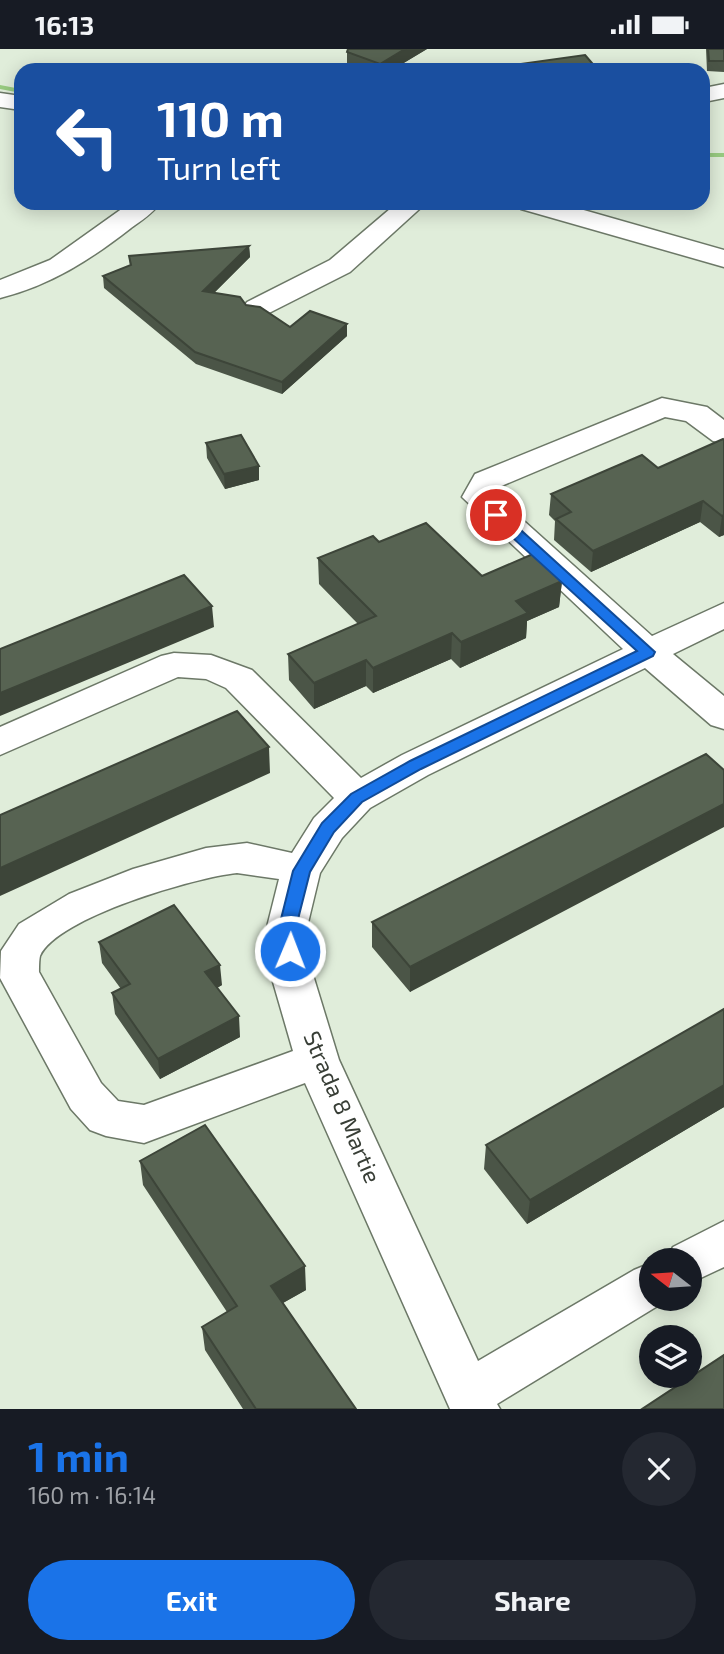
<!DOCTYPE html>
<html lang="en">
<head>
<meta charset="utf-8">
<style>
	:root { --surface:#171b24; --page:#242831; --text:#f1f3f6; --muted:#9ea1a6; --accent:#1a73e8 }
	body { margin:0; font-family:"Exo 2",sans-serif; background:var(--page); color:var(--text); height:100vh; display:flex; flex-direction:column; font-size:26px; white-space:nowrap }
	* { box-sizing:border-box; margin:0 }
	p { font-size:23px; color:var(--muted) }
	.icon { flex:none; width:38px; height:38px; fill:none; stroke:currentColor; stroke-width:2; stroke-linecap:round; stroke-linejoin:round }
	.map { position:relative; height:1360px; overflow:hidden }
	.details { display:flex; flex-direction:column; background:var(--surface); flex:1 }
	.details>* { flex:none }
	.guide { position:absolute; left:14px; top:14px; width:696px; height:147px; border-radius:21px; box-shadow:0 4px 18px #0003; background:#1a4fa0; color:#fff; overflow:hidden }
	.needle { width:46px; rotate:287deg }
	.tools { position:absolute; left:639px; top:1199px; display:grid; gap:14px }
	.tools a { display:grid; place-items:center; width:63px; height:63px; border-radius:50%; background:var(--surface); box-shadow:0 4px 18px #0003; font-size:35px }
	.pin { position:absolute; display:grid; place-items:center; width:60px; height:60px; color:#fff; margin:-30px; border:4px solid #fff; border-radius:50%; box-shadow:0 2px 7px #0007 }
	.me { position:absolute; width:77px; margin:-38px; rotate:1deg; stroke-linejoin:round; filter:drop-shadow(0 0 5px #0008) }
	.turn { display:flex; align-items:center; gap:24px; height:147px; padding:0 28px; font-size:32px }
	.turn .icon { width:91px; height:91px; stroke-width:2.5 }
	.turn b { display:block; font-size:49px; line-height:60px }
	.round { display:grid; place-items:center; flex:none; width:74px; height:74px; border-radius:37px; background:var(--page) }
	.headline { display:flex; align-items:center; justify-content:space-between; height:119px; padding:0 28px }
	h1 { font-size:42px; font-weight:700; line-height:52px; color:var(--accent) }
	.button { display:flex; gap:14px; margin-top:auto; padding:14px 28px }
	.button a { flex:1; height:80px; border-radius:42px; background:var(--accent); color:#fff; font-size:28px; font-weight:700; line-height:80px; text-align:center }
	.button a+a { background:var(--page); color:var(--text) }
	.status { display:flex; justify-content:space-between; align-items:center; height:49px; padding:0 35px; background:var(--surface); direction:ltr }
	.status svg { height:19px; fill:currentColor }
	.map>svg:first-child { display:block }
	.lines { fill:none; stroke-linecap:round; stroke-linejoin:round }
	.stream { fill:#98cb81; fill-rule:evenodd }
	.minor-casing { stroke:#6c7867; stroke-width:3 }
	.minor { fill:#fff; fill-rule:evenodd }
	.wall { fill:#4b5547 }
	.shaded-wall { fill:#3d4539 }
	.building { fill:#576352; stroke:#3d4539; stroke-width:2 }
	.route { fill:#1a73e8; stroke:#114b97; stroke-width:2 }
	.labels { text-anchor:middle; stroke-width:7; stroke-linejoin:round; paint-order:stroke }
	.street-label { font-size:23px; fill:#383e36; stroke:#fff }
</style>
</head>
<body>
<div class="status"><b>16:13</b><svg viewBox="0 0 49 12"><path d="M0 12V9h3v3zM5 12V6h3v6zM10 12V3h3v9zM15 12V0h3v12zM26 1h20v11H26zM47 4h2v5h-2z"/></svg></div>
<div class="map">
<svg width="724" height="1360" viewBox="0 0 724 1360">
	<rect width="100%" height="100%" fill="#e0edda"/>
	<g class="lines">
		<!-- stream -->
		<path class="stream" d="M0,36l21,4v4l-21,-4z
			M704,104h20v4h-20z"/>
		<!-- minor casing -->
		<g class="minor-casing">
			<path id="minor" d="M724,35v14l-20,4v-14z
				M0,44l21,3v14l-21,-3z
				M130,154h30c-7,10 -19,18 -29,25 -41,32 -80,57 -131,70v-18l50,-20z
				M397,154h29l-76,69 -83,42 -10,3 -10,-3 -4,-6 4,-6 83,-42z
				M517,154h42l165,47v17l-203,-58z
				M662,349l45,9 17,13v23l-11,-2 -27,-20 -21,-4 -166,70 -4,8 157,141 72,-33v26l-51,25 51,42v33l-13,-4 -66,-57 -217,107 -58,33 -28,30 -22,35 -13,54 6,48 26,85 139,301 156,-91 17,-7v36h18l-172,105 3,5h-50l-145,-326 -161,60 -38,-7 -16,-6 -19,-21 -71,-131 1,-27 18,-27 50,-30 64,-25 73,-21 41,-5 45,10 22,-35 20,-20 -108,-110 -20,-9 -28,-2 -178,78v-28l161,-71 13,-3 37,2 41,15 109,108 41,-23 221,-106 -161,-152 13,-23zM237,824l42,6 -12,48 4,48 22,76 -149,54 -26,-4 -17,-18 -62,-111c0,-4 0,-12 1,-16 17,-39 157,-79 197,-83z
				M724,1172v46l-34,16v-23h-23l6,-13z"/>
		</g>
		<!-- minor -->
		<use href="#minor" class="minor"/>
	</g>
	<!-- wall -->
	<path class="wall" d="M427,0l-35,21h-33l-12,-4v-14z
		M706,0h18v23l-17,-1z
		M249,197l1,11 -36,36 32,12 44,22 57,-3v12l-65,58 -86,-30 -92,-76 -1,-12 27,-10 -1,-10z
		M723,390l1,96 -5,2 -19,-15 -109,50 -37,-32 1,-19 -6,-6 2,-21 107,-26z
		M206,394l53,37 -34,9 -18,-31z
		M379,493l103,34 80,5 -3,26 -32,14 -1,17 -66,30 -9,-9 -78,34 -7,-7 -52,23 -25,-29 -1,-26 70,-30 -39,-40 -1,-26z
		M706,705l-296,238 -38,-45v-25z
		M99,893l123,43 -5,3 23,49 -80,42 -45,-65 -3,-21 9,-4 -19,-26z
		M724,960v98l-197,117 -43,-55 2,-24z
		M140,1112l166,129 -23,13 73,106h-113l-38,-59 -3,-23 25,-15 -84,-127z"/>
	<!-- shaded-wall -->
	<path class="shaded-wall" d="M405,0h22l-35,21h-12v-6z
		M249,197l1,11 -46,46 -1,-12z
		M347,275v12l-65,58v-12z
		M259,417v14l-34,9 -1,-15z
		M703,452l-3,21 -109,50 2,-21z
		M724,466v20l-5,2 3,-21z
		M562,532l-3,26 -32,14 -1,17 -66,30 1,-26 55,-41z
		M212,557l2,21 -214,89v-23z
		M452,584l-1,26 -78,34v-25z
		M366,611v26l-52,23v-26z
		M269,698l1,26 -270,123v-28z
		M724,755v23l-314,165v-25z
		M220,916l2,20 -15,8 -2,-21z
		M239,967l1,21 -80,42 -2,-20z
		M724,1036v22l-197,117 3,-24z
		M305,1217l1,24 -34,19 -1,-23z"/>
	<!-- building -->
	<path class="building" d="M348,0h57l-25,15 -33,-12z
		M708,0h16v12h-15z
		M585,6l13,15h-84l-1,-5z
		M249,197l-46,45 37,6 6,8 14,2 30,20 20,-16 37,13 -65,58 -87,-30 -92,-76 28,-11 -2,-9z
		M241,386l18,31 -35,8 -18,-31z
		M723,390l1,1v75l-2,1 -19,-15 -110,50 -37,-32 15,-7 -20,-18 91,-39 16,13z
		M426,474l56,53 51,-22 29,27 -46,20 12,12 -67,29 -9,-9 -79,35 -7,-8 -52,23 -26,-29 88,-38 -58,-58 55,-22 6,6z
		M184,526l28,31 -212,87v-44z
		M237,662l32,36 -269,121v-53z
		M706,705l18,16v34l-314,163 -38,-45z
		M174,856l46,60 -15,7 34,44 -81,43 -46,-66 18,-9 -31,-42z
		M724,960v76l-194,115 -44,-55z
		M205,1076l100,141 -34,20 85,123h-100l-54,-82 35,-21 -97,-145z
		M724,1306v54h-82z"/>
	<!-- route -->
	<path class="route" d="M496,461l5,2 154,140 -2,4 -232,113 -59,33 -28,30 -24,40 -14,55 3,24 -3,5h-13l-4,-29 14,-56 29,-48 29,-29 59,-33 227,-110 -146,-133 -2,-3z"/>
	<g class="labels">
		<!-- street labels -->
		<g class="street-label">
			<text transform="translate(342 1058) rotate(67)" y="8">Strada 8 Martie</text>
		</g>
	</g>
</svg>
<div class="tools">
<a><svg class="needle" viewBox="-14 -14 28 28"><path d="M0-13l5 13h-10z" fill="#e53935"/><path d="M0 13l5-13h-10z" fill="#9ea1a6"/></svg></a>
<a><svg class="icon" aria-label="layers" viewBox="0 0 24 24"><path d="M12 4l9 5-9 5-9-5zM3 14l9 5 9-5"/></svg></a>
</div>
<div class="pin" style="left:496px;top:466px;background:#d93025"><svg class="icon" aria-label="arrive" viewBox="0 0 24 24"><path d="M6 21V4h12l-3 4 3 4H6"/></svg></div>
<svg class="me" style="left:290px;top:902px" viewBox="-20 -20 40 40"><circle r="17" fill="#1a73e8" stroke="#fff" stroke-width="3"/><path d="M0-11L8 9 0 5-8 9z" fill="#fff"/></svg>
<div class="guide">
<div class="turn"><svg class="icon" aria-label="left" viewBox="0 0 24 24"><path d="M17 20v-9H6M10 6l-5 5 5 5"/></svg><div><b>110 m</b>Turn left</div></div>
</div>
</div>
<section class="details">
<div class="headline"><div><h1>1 min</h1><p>160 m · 16:14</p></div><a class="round"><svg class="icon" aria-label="close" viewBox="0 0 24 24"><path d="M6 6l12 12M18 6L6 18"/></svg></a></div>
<div class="button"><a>Exit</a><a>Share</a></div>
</section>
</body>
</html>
